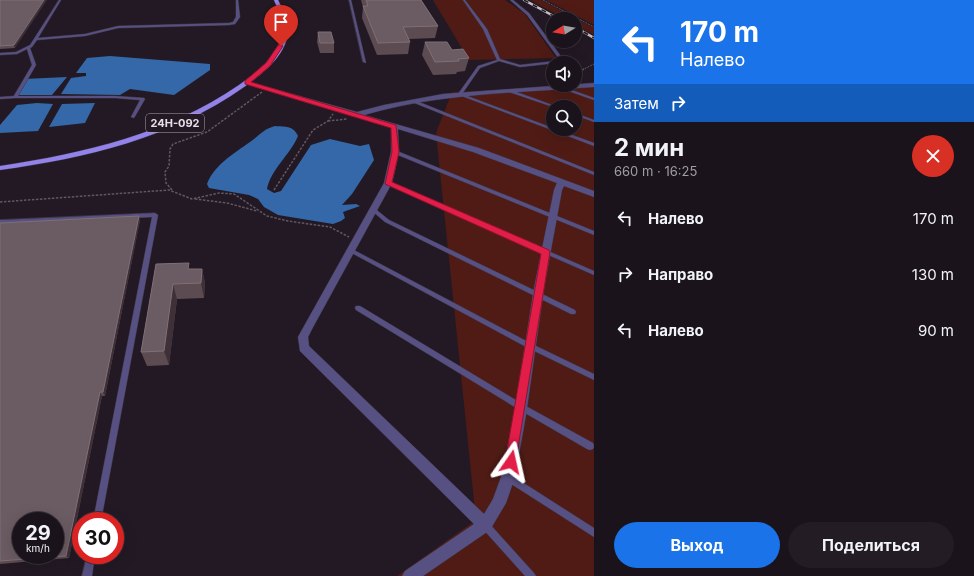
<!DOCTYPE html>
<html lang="ru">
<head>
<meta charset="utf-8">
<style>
	:root { --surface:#1a131b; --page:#231c24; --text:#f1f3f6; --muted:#9f9ea3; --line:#38323a; --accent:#1a73e8 }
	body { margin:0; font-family:Inter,sans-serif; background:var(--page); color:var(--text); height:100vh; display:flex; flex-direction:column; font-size:15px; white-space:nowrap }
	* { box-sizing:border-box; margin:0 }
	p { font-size:13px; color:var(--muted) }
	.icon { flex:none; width:22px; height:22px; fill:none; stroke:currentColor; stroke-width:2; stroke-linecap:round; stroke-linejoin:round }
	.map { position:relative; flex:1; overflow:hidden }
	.sheet { display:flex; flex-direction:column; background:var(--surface); width:380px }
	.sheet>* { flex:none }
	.top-card { background:#1a73e8; color:#fff; overflow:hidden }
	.needle { width:26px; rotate:259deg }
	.tools { position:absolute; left:546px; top:12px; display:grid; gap:8px }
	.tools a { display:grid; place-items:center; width:36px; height:36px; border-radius:50%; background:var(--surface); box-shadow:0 4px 16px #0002,0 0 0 1px var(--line); font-size:20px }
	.speed { position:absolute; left:12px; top:512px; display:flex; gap:8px; font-size:20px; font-weight:700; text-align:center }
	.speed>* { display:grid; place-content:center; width:52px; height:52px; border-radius:50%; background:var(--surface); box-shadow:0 4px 16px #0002,0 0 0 1px var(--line); line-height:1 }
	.speed small { font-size:10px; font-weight:400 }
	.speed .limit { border:6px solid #d22; background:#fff; color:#111 }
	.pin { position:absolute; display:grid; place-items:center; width:34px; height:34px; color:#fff; margin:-41px -17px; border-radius:50% 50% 50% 0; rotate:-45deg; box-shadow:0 0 4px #0007 }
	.pin .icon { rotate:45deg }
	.me { position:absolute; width:44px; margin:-22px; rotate:11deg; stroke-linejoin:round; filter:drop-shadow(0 0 3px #0008) }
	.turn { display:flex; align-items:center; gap:14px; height:84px; padding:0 20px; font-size:18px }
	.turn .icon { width:52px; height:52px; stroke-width:2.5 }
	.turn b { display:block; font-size:28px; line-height:34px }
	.then { display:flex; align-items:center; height:38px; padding:0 20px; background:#0003; gap:8px; font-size:15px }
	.round { display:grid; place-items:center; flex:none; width:42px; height:42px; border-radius:21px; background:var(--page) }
	.overview { display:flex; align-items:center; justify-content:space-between; height:68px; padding:0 20px }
	h1 { font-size:24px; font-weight:700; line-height:30px }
	.primary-button { display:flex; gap:8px; margin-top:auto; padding:8px 20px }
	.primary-button a { flex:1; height:46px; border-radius:24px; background:var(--accent); color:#fff; font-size:16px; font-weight:700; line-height:46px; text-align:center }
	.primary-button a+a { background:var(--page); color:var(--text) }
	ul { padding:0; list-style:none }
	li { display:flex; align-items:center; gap:12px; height:56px; padding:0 20px }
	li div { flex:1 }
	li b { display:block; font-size:15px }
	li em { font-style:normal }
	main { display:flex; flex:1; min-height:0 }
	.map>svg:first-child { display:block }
	.green { fill:#501b15; fill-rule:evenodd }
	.water { fill:#3468a9 }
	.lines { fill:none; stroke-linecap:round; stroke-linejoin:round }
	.lane-casing { stroke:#3e353f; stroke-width:1 }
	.street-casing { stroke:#3e353f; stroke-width:1 }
	.primary-casing { stroke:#3e353f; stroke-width:1 }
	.path-far1 { stroke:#605761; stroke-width:1; stroke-dasharray:2 1; stroke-linecap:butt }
	.path { stroke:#605761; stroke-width:1.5; stroke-dasharray:2.5 1.5; stroke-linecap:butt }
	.lane { fill:#575082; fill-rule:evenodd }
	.street { fill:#575082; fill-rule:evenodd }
	.primary { fill:#9282ea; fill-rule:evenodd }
	.rail-casing { stroke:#c7c0c8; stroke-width:2.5 }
	.rail { stroke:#231924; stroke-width:1.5; stroke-dasharray:5; stroke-linecap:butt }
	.wall { fill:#5c4b51 }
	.shaded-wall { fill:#3f3038 }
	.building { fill:#6b5b62; stroke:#7f7077; fill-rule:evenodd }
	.route { fill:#e11d48; stroke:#92132f }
	.labels { text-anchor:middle; stroke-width:4; stroke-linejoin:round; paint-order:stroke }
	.shield { fill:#231924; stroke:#aca4ad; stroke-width:1 }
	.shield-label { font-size:11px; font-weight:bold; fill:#e7e0e8 }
</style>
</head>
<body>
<main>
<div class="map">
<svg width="594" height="576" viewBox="0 0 594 576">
	<rect width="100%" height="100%" fill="#231924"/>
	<!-- green -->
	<path class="green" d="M433,0h72l19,13 32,45 -87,2z
		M530,0h11l53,28v7l-19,-10v-6h-10z
		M546,0h48v25z
		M594,86v490h-197l79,-56 -40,-387 16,-41zM553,107h22v22h-22z"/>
	<!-- water -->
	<path class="water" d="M110,56l100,8v6l-36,25 -44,-6 -10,6 -59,-1 10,-16 15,-2v-3h-10l11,-15z
		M67,77l-15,18h-38l10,-16z
		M37,103l16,1 -15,27 -38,2v-8l17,-20z
		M95,103l-10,20 -36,4 13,-23z
		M275,126c10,1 18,-1 23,10 -8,19 -27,33 -31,53l7,4 7,-2 30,-46 19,-6 30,7 9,-2 5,16 -22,34 -10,11 14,-1 4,2 -17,6 2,6 -4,3 -8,3 -55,-9 -14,-8 -6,-8 -9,-4 -40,-7 -2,-4c8,-21 30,-32 47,-45 8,-6 10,-10 21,-13z"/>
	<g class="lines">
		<!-- lane casing -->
		<g class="lane-casing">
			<path id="lane" d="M59,0h2l-23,38 47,-4 33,-8 111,-3 4,-1 3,-5v-17h2l2,17 -5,7 -6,1 -111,3 -33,8 -48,4 -5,7 -2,1 6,17 -18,31h97l29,2 1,1 -11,19 -3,-1 9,-17 -25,-2h-100l-15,1v-2l14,-1 18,-31 -5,-16 -10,5 -17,1v-2l16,-1 14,-7z
				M349,0h2l15,63 -3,-1z
				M463,0h2l22,29 13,30 20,6 35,-4 4,-2 -32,-44 -17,-15h3l16,13 34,46 -7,4 -36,4 -21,-6 -19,7 -18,26 91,34v1h3l38,14v3l-135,-51 -1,-1 20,-28 19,-6 -14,-31z
				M562,87h2l30,11v2l-32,-11z
				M509,90h2l47,17h-5l-44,-15z
				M412,100h2l180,72v3l-182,-73z
				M575,113l19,7v2l-19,-7z
				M393,151h4l197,80v4l-201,-82z
				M386,182h4l204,89v4l-208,-91z
				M373,207l16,13 186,90 1,2 -1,2h-4l-186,-92 -14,-12 -1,-1 1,-1z
				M155,213l3,2 -57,306h-8l59,-304 -152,7v-4z
				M350,248l182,96 62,30v6l-66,-32 -180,-97 -1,-1z
				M356,306h4l164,99 69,38 1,3 -1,3 -3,1 -3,-1 -69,-40 -162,-99 -1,-2z
				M508,473l86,55v9l-89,-57 -1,-3 1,-3z
				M485,521l3,1 46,51 2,3h-11l-43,-48 -1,-3 1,-3z
				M87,555h8l-3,21h-10z"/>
		</g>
		<!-- street casing -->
		<g class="street-casing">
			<path id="street" d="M245,81l112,31 27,-7 59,-11 151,-11v4c-77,6 -155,6 -230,28l115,33 115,43v6l-30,-11 -2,4 -18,98 -18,127 -11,62 -9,26 -16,27 -67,46h-21l3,-5 69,-47 -174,-173 -2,-14 86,-154 7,-31v-25l-146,-44zM398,129l75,23 84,31 -3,7 -20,98 -20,127 -13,62 -8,22 -9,15 -175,-168 -1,-9 4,-8 80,-146 7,-31z"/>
		</g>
		<!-- primary casing -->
		<g class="primary-casing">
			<path id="primary" d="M274,0h4c5,10 11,21 10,32 -2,24 -26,42 -44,55 -72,51 -158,71 -244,83v-4c85,-13 168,-32 239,-81 18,-13 41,-30 43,-53 2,-11 -4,-22 -8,-32z"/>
		</g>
		<!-- path-far1 -->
		<path class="path-far1" d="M543,0l51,27
			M582,70l12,-6"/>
		<!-- path -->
		<path class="path" d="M575,74l9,-5
			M328,121l19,-2
			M172,190l-6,-7 -1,-11 4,-6 1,-17 3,-5 34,-12 55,-40
			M274,190l39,-60 15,-9 5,-7
			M195,199l32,4 30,8
			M0,202l169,-12 23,9 27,-6 15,1 33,22 21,5 42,6 19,10"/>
		<!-- lane -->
		<use href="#lane" class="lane"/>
		<!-- street -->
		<use href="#street" class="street"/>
		<!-- primary -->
		<use href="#primary" class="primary"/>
		<!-- rail casing -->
		<g class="rail-casing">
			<path id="rail" d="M524,0l35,19
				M575,27l19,11"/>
		</g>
		<!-- rail -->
		<use href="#rail" class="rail"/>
	</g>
	<!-- wall -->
	<path class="wall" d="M0,0l15,48 -15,1z
		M361,0h60l17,26 -3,12 -26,1 1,3 -2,12 -31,1 -15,-37 1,-11z
		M318,32l16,11v10h-14l-3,-11z
		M425,42l27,8 17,8 -4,13 -8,1 -1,2 -23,1 -11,-20z
		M140,220l-35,176h-3l-33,162 -69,6v-341z
		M156,264l34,5h12l3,14 -1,15 -27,1 -8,66 -22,1 -6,-14z"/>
	<!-- shaded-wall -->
	<path class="shaded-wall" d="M44,0h3l-32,48 -1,-3z
		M139,216l1,4 -35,176 -2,-4z
		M202,269l3,14 -1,15 -3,-15z
		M173,284l4,15 -8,66 -5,-14z
		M100,392l2,4 -33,162 -3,-2z"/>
	<!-- building -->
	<path class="building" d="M0,0h44l-30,45 -14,1z
		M366,0h55l17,26 -35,1 7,15 -32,1 -15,-37h5z
		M318,32h13l3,11h-14z
		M425,42h22l5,8 11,-1 6,9 -11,1 1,2 -24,1z
		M139,216l-36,176h-3l-34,164 -66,5v-338zM21,521h34v34h-34z
		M189,263l-1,6h14l-1,14 -28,1 -9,67 -23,1 15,-88z"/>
	<!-- route -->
	<path class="route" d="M279,44l4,2 -13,20 -19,16 145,43 3,27 -7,30 157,68 1,2 -35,214 -4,1 -4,-1 -2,-4 36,-208 -156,-70 7,-32 -1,-24 -146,-44v-3l21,-18z"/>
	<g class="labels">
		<!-- shield labels -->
		<rect class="shield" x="146" y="114" width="58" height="18" rx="3"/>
		<g class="shield-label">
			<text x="175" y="127">24Н-092</text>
		</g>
	</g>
</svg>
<div class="tools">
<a><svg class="needle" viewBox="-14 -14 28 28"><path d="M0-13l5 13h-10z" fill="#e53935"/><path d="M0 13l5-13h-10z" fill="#9f9ea3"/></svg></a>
<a><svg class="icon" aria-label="sound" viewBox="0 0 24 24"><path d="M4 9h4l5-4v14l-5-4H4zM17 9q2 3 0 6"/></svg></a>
<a><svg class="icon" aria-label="search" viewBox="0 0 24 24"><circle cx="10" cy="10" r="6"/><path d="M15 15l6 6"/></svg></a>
</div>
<div class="speed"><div>29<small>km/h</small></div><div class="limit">30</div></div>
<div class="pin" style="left:281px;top:46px;background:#d93025"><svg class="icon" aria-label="arrive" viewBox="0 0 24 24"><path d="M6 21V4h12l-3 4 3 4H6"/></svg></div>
<svg class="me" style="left:511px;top:462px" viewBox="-20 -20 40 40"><path d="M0-17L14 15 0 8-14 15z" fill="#e11d48" stroke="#fff" stroke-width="4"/></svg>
</div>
<section class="sheet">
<div class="top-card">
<div class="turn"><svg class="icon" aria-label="left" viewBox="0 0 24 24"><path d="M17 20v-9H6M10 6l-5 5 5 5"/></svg><div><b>170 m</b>Налево</div></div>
<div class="then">Затем<svg class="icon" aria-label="right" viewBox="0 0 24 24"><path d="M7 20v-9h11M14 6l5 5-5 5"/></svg></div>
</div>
<div class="overview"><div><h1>2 мин</h1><p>660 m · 16:25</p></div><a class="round" style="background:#d93025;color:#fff"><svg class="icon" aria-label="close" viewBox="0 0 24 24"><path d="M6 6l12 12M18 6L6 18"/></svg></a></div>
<ul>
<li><svg class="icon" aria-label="left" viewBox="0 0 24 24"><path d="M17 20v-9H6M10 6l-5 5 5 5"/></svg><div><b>Налево</b></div><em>170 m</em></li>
<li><svg class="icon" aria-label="right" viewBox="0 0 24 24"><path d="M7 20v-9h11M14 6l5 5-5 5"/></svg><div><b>Направо</b></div><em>130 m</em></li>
<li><svg class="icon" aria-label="left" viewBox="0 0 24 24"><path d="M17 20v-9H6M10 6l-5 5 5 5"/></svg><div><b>Налево</b></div><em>90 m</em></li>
</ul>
<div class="primary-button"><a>Выход</a><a>Поделиться</a></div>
</section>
</main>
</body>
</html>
